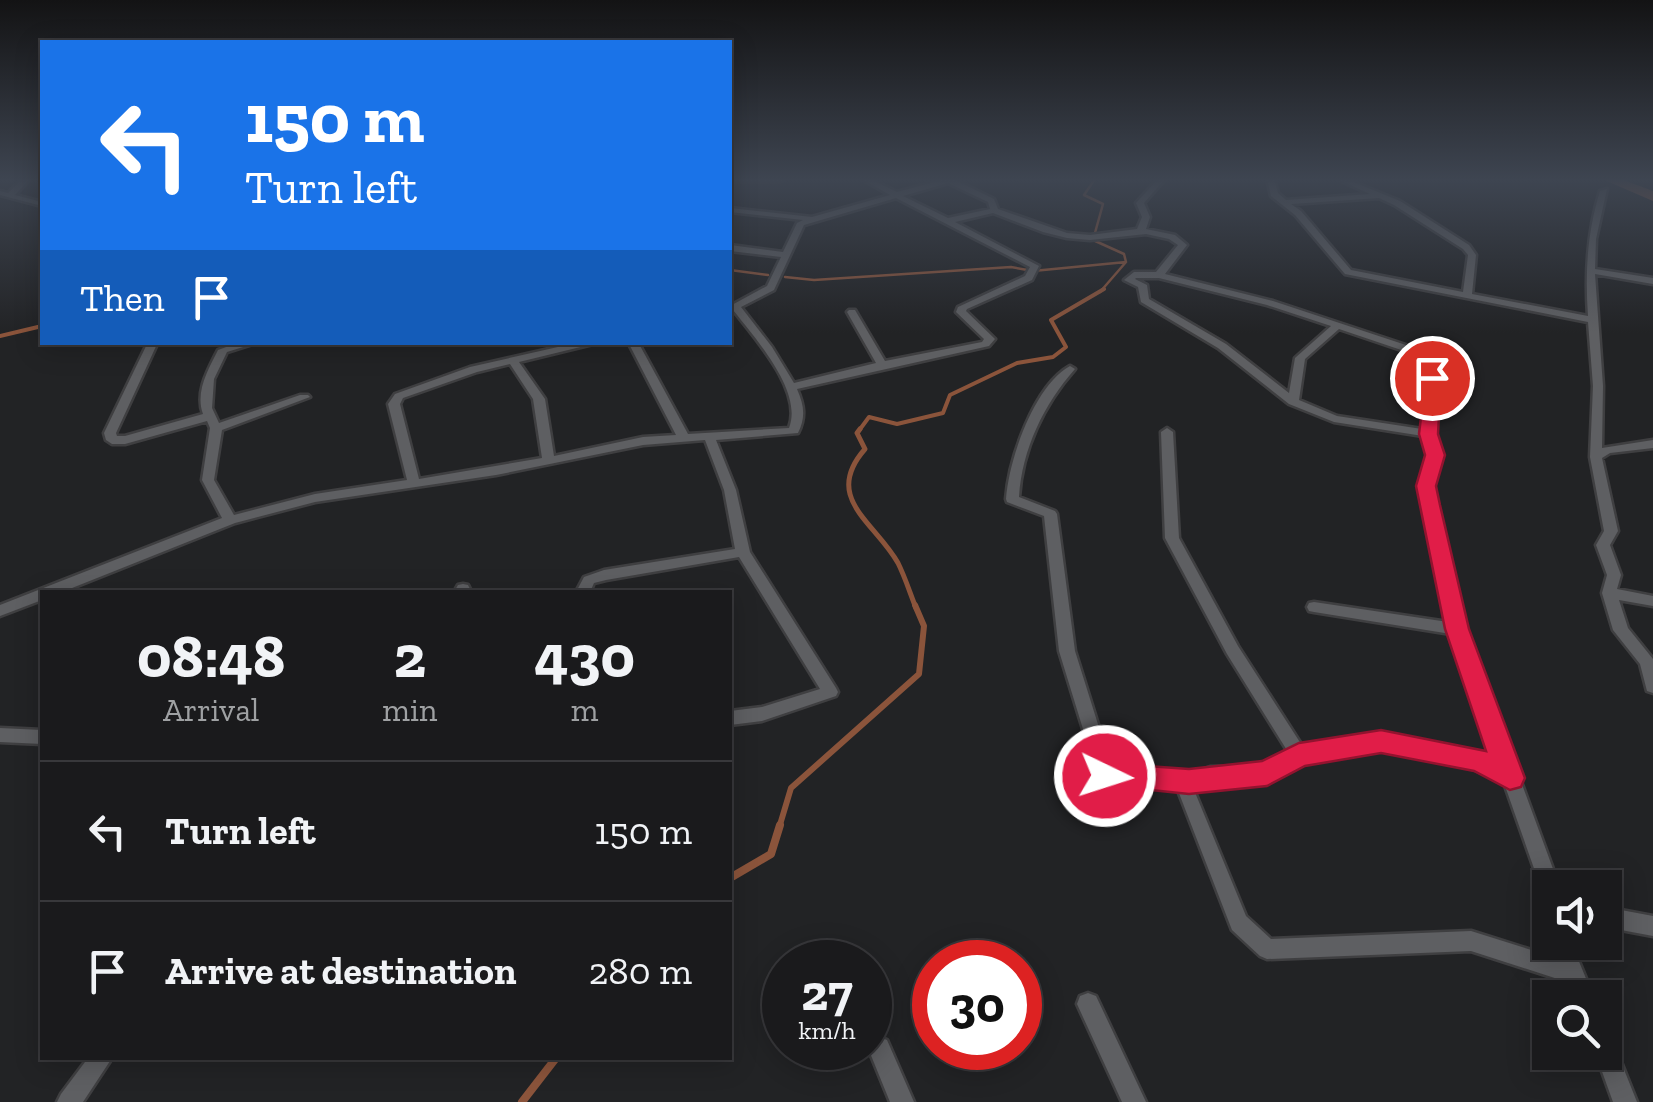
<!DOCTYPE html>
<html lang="en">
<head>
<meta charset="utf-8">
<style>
	:root { --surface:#1a1a1c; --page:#232325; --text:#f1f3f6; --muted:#9fa1a3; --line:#38383b }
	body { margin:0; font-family:"Zilla Slab",serif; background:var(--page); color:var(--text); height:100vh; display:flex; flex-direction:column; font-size:38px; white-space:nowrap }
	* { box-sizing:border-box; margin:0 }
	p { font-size:32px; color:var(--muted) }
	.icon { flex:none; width:55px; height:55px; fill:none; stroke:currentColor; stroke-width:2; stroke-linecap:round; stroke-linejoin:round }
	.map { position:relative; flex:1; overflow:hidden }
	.side { position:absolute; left:40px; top:590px; width:692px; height:470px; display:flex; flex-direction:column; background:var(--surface); border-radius:0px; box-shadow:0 5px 25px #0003,0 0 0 2px var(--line) }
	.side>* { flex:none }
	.banner { position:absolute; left:40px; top:40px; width:692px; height:305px; border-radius:0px; box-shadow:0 5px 25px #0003,0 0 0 2px var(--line); background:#1a73e8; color:#fff; overflow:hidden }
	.tools { position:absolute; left:1532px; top:870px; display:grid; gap:20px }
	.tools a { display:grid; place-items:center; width:90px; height:90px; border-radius:0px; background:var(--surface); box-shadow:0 5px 25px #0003,0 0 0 2px var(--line); font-size:50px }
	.speed { position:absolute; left:762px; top:940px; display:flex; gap:20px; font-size:50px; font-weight:700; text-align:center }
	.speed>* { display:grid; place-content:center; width:130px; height:130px; border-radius:50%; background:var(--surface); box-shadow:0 5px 25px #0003,0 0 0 2px var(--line); line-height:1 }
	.speed small { font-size:25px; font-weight:400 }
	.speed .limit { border:15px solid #d22; background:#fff; color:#111 }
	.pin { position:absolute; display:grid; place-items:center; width:85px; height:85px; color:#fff; margin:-42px; border:5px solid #fff; border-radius:50%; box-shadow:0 2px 10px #0007 }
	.me { position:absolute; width:110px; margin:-55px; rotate:94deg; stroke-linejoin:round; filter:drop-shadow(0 0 8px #0008) }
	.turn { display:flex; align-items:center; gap:35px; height:210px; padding:0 40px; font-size:45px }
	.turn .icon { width:130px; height:130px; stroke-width:2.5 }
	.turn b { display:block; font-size:70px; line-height:85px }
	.then { display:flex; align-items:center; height:95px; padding:0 40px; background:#0003; gap:20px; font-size:38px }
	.eta { display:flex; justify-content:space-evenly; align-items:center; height:170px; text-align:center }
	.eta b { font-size:60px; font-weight:700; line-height:70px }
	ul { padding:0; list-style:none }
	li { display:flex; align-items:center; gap:30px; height:140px; padding:0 40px; border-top:2px solid var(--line) }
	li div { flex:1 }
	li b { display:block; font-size:38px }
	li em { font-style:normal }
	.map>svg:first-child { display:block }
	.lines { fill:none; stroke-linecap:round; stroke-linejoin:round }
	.stream-far4 { stroke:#8b543b; stroke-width:2.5 }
	.stream-far3 { stroke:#8b543b; stroke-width:4 }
	.stream-far2 { stroke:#8b543b; stroke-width:5 }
	.stream-far1 { stroke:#8b543b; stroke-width:6 }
	.stream { stroke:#8b543b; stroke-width:8 }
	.river { fill:#8b543b; fill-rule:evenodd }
	.minor-casing { stroke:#3f3f41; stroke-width:5 }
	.minor { fill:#5e5f62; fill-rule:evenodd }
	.route { fill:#e11d48; stroke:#92132f; stroke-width:2.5 }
</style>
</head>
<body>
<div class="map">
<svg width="1653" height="1102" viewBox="0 0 1653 1102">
	<rect width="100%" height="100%" fill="#222325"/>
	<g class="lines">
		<!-- stream-far4 -->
		<path class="stream-far4" d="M1095,179l-11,16 19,9 -10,36 31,14 2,8 -26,30
			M730,270l38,5
			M785,277l29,3 197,-13 22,4 93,-9"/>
		<!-- stream-far3 -->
		<path class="stream-far3" d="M0,336l42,-10
			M858,432l11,-15 28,7 46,-11 7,-18 67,-32 36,-6 13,-10 -15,-27 53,-31"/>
		<!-- stream-far2 -->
		<path class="stream-far2" d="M860,429l-3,4 8,16c-43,49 10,73 33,114 7,14 12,30 18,45"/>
		<!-- stream-far1 -->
		<path class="stream-far1" d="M779,828l12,-40 128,-114 5,-48 -9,-21"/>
		<!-- stream -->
		<path class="stream" d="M730,878l41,-24 9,-29
			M522,1102l34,-44"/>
		<!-- river -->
		<path class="river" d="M1602,179h19l32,12v10z"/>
		<!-- minor casing -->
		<g class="minor-casing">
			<path id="minor" d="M22,179h8l-15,16 27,7v4l-42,-11v-4l8,2z
				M730,179h55l-4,2h-51z
				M862,179h8l27,13 49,-13h9v1l39,19 4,10 69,24 23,2 47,-6 5,-12 -6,-14 22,-24h7l-21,24 6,14 -4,12 29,6 12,10 -22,29 108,27 151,50 13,27 -3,55 7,22 -9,31 33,143 95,259h-10v9l-7,-3 -39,-111c-61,-31 -131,-44 -197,-23 -16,5 -27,17 -42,21 -18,3 -37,0 -55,1l-7,2 -9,6 52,126 25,23 200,-8 86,27 -6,-16h20l23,56h-21l-6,-16 -96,-31 -204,8 -7,-3 -28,-26 -55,-142 -78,-7 -40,-130 -15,-135 -37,-14 -1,-3c3,-40 28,-113 64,-133l5,3c-31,35 -53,80 -56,128l36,14 2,3 18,137 37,118 78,5 20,-7 55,-1 23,-14 -61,-98 -62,-116 -4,-106 6,-4 6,4 6,106 59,108 65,101c66,-18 131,-12 193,16l-45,-129 -137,-22 -5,-1 -2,-4 2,-4 5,-1 134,20 -28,-136 9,-31 -6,-19 -89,-14 -45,-18 -71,-56 -77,-46 -3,-15 -14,-7 10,-8h22l22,-27 -9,-6 -23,-5 -56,6 -23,-2 -24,-6 -50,-19 -38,9 84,44 -7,14 -65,29 -1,2 29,28 -6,7 -192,43c7,16 9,28 1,44l-82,7 20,50 14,62 86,136 2,4 -2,4 -74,25 -32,4v-14l32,-4 58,-18 -81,-132 -133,23 -12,3 -4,9h-14l8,-15 20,-7 131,-21 -11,-59 -19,-50 -62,5 -147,30 -181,27 -80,21 -173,69h-20v8l-42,16v-11l222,-87 -20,-38 8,-52 -3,-7 -82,23h-13l-6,-4 -2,-7 44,-91h10l-42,91 1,3h8l78,-22c-8,-22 5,-44 15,-64l22,-8h19l-32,10 -13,27 -2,29 7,15 81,-28h8l2,2 -88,33 -8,50 20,35 81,-21 92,-14 -19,-76 7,-10 75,-27 110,-25h21l-82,20 26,37 9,57 89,-19 33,-2 -48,-93h10l50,92 101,-6c15,-38 -37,-93 -59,-122l37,-20 14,-29 -51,-6v-6l53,7 14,-29 6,-3 -73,-8v-4l82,9 78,-22zM948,183l40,19 2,7 -42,9 -45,-22zM896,198l134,69 -5,9 -67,31 -2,5 28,27 -2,3 -97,19 -30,-51h-6l-2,2 29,51 -82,20 -22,-36 -31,-40 33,-17 30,-65zM1136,278h23l108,27 64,21 -36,32 -6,35 -63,-49 -77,-45 -2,-14 -12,-6zM1339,329l77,26 11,23 -5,51 -85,-13 -38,-16 6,-41zM510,364l23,35 9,59 -123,21 -19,-75 3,-6 74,-26z
				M1267,179h7l4,14 8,7 84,-6 -33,-15h9l54,22 69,44 7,10 -4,39 116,22c-3,-43 -1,-83 12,-125l7,-2 -11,50 -1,30 58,9v6l-58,-10 8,112 -1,62 51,-8v8l-43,5 -8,5 16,73 -8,14 11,30 -4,14 36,7v10l-34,-6 9,28 25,31v34l-6,-2 -7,-27 -27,-34 -11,-37 5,-18 -11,-30 8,-14 -14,-74 3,-71 -5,-64 -243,-48 -50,-59 -24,-19zM1379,198l15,7 69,44 5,6 -5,37 -112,-22 -50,-59 -10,-7z
				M463,584l5,1 2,4 -2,3h-14l4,-7z
				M0,728l42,2v14l-42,-2z
				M1605,907l48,9v20l-48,-9z
				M1088,993l8,3 50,106h-24l-45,-98 3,-8z
				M879,1037l8,3 27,62h-24l-22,-54 3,-8z
				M1605,1039l8,3 24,60h-24l-18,-50h10z
				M88,1058h24l-29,44h-26l4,-8z"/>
		</g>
		<!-- minor -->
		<use href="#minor" class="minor"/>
	</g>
	<!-- sky -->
	<linearGradient id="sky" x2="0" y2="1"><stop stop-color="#131314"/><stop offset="0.54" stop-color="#3e4551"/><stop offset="1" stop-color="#3e4551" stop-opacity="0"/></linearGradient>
	<rect width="1653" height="333" fill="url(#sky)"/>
	<!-- route -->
	<path class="route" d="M1426,374l15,4 -3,56 7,21 -9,31 4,19 29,124 56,149 -4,9 -11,3 -36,-19 -93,-18 -76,13 -38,20 -78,8 -95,-10 -4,-8 4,-9 11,-4 84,6 73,-8 37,-18 82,-13 105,21 -41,-122 -29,-143 9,-31 -6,-21z"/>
</svg>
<div class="tools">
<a><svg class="icon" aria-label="sound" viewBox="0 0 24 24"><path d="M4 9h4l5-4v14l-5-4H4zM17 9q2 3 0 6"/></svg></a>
<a><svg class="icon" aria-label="search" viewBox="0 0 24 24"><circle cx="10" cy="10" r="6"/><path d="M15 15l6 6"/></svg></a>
</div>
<div class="speed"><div>27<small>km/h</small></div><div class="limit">30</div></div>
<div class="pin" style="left:1432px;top:378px;background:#d93025"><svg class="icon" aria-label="arrive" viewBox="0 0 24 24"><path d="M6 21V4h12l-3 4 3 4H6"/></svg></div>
<svg class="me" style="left:1105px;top:776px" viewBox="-20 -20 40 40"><circle r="17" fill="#e11d48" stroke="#fff" stroke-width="3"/><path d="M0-11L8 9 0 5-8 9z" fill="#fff"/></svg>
<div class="banner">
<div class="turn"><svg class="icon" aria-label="left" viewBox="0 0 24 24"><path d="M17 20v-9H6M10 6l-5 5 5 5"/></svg><div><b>150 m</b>Turn left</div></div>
<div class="then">Then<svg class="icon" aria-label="arrive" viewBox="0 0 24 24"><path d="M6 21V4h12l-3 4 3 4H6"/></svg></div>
</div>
<section class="side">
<div class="eta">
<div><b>08:48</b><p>Arrival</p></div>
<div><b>2</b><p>min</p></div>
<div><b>430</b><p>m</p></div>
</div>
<ul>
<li><svg class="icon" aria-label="left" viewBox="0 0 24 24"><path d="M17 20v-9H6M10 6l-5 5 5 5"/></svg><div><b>Turn left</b></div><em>150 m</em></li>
<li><svg class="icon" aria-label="arrive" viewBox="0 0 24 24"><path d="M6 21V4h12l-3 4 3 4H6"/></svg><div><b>Arrive at destination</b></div><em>280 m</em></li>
</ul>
</section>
</div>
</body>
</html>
